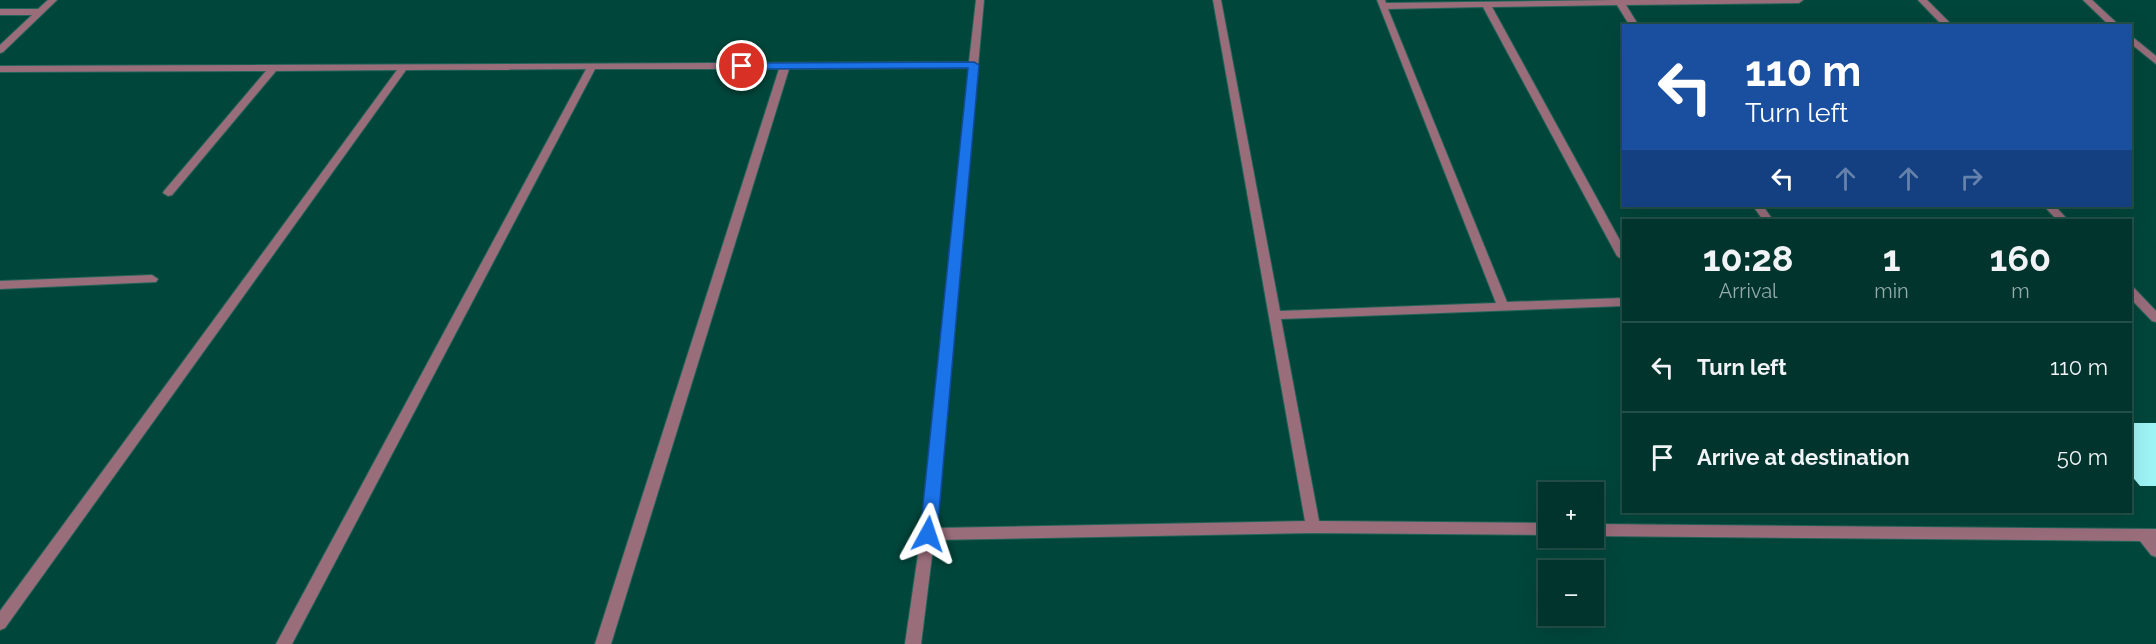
<!DOCTYPE html>
<html lang="en">
<head>
<meta charset="utf-8">
<style>
	:root { --surface:#00342c; --page:#0a3c34; --text:#f1f3f6; --muted:#95aaa9; --line:#224f48 }
	body { margin:0; font-family:Raleway,sans-serif; background:var(--page); color:var(--text); height:100vh; display:flex; flex-direction:column; font-size:22px; white-space:nowrap }
	* { box-sizing:border-box; margin:0 }
	p { font-size:20px; color:var(--muted) }
	.icon { flex:none; width:33px; height:33px; fill:none; stroke:currentColor; stroke-width:2; stroke-linecap:round; stroke-linejoin:round }
	.map { position:relative; flex:1; overflow:hidden }
	.details { position:absolute; left:1622px; top:219px; width:510px; height:294px; display:flex; flex-direction:column; background:var(--surface); border-radius:0px; box-shadow:0 6px 24px #0002,0 0 0 2px var(--line) }
	.details>* { flex:none }
	.guide { position:absolute; left:1622px; top:24px; width:510px; height:183px; border-radius:0px; box-shadow:0 6px 24px #0002,0 0 0 2px var(--line); background:#1a4fa0; color:#fff; overflow:hidden }
	.fabs { position:absolute; left:1538px; top:482px; display:grid; gap:12px }
	.fabs a { display:grid; place-items:center; width:66px; height:66px; border-radius:0px; background:var(--surface); box-shadow:0 6px 24px #0002,0 0 0 2px var(--line); font-size:30px }
	.pin { position:absolute; display:grid; place-items:center; width:51px; height:51px; color:#fff; margin:-26px; border:3px solid #fff; border-radius:50%; box-shadow:0 2px 6px #0007 }
	.me { position:absolute; width:66px; margin:-33px; rotate:5deg; stroke-linejoin:round; filter:drop-shadow(0 0 4px #0008) }
	.turn { display:flex; align-items:center; gap:21px; height:126px; padding:0 24px; font-size:27px }
	.turn .icon { width:78px; height:78px; stroke-width:2.5 }
	.turn b { display:block; font-size:42px; line-height:51px }
	.lanes { display:flex; align-items:center; height:57px; padding:0 24px; background:#0003; justify-content:center; gap:30px; direction:ltr }
	.lanes .off { opacity:.35 }
	.eta { display:flex; justify-content:space-evenly; align-items:center; height:102px; text-align:center }
	.eta b { font-size:36px; font-weight:700; line-height:42px }
	ul { padding:0; list-style:none }
	li { display:flex; align-items:center; gap:18px; height:90px; padding:0 24px; border-top:2px solid var(--line) }
	li div { flex:1 }
	li b { display:block; font-size:22px }
	li em { font-style:normal }
	.map>svg:first-child { display:block }
	.building { fill:#9ff4f6 }
	.lines { fill:none; stroke-linecap:round; stroke-linejoin:round }
	.minor-casing { stroke:#236358; stroke-width:2 }
	.minor { fill:#9a6d7b; fill-rule:evenodd }
	.route { fill:#1a73e8; stroke:#114b97; stroke-width:1.5 }
</style>
</head>
<body>
<div class="map">
<svg width="2156" height="644" viewBox="0 0 2156 644">
	<rect width="100%" height="100%" fill="#00463b"/>
	<!-- building -->
	<path class="building" d="M2130,423h26v63h-16l-10,-12z"/>
	<g class="lines">
		<!-- minor casing -->
		<g class="minor-casing">
			<path id="minor" d="M48,0h9l-54,52 -3,1v-8l32,-30h-32v-6h38z
				M976,0h8l-48,528 369,-7 -92,-521h8l59,311 216,-8 -119,-303h8l1,3 228,-3h189l-4,3 -173,2 13,21h-9l-13,-21 -125,2 131,239v14l-6,-4 -134,-249 -95,2 119,293 116,-4v8l-342,13 38,202 229,2v12l-235,-2 -379,7 -13,104h-16l16,-110 48,-466 -180,1 -178,575h-16l184,-575h-184l-303,575h-16l310,-575 -180,1 -401,558 -5,2v-19l397,-541 -121,1 -104,124 -4,1 -5,-3 1,-2 102,-120 -266,1v-6l969,-4z
				M1918,0h9l26,26h-10z
				M2083,0h9l28,26h-10z
				M2130,35l26,21v8l-26,-21z
				M1753,206h10l10,14h-10z
				M2044,206h11l13,14h-11z
				M152,275l6,4 -2,3 -156,7v-8z
				M2130,287l4,1 22,23v11l-4,-1 -22,-23z
				M1593,524l563,5v28l-5,-2 -11,-14 -547,-5z"/>
		</g>
		<!-- minor -->
		<use href="#minor" class="minor"/>
	</g>
	<!-- route -->
	<path class="route" d="M974,62l5,3 -42,469 -3,5 -6,2 -5,-2 -3,-5 48,-466 -226,1 -6,-3 6,-3z"/>
</svg>
<div class="fabs">
<a>+</a>
<a>−</a>
</div>
<div class="pin" style="left:742px;top:66px;background:#d93025"><svg class="icon" aria-label="arrive" viewBox="0 0 24 24"><path d="M6 21V4h12l-3 4 3 4H6"/></svg></div>
<svg class="me" style="left:928px;top:534px" viewBox="-20 -20 40 40"><path d="M0-17L14 15 0 8-14 15z" fill="#1a73e8" stroke="#fff" stroke-width="4"/></svg>
<div class="guide">
<div class="turn"><svg class="icon" aria-label="left" viewBox="0 0 24 24"><path d="M17 20v-9H6M10 6l-5 5 5 5"/></svg><div><b>110 m</b>Turn left</div></div>
<div class="lanes"><svg class="icon" aria-label="left" viewBox="0 0 24 24"><path d="M17 20v-9H6M10 6l-5 5 5 5"/></svg><svg class="icon off" aria-label="ahead" viewBox="0 0 24 24"><path d="M12 20V5M6 11l6-6 6 6"/></svg><svg class="icon off" aria-label="ahead" viewBox="0 0 24 24"><path d="M12 20V5M6 11l6-6 6 6"/></svg><svg class="icon off" aria-label="right" viewBox="0 0 24 24"><path d="M7 20v-9h11M14 6l5 5-5 5"/></svg></div>
</div>
<section class="details">
<div class="eta">
<div><b>10:28</b><p>Arrival</p></div>
<div><b>1</b><p>min</p></div>
<div><b>160</b><p>m</p></div>
</div>
<ul>
<li><svg class="icon" aria-label="left" viewBox="0 0 24 24"><path d="M17 20v-9H6M10 6l-5 5 5 5"/></svg><div><b>Turn left</b></div><em>110 m</em></li>
<li><svg class="icon" aria-label="arrive" viewBox="0 0 24 24"><path d="M6 21V4h12l-3 4 3 4H6"/></svg><div><b>Arrive at destination</b></div><em>50 m</em></li>
</ul>
</section>
</div>
</body>
</html>
